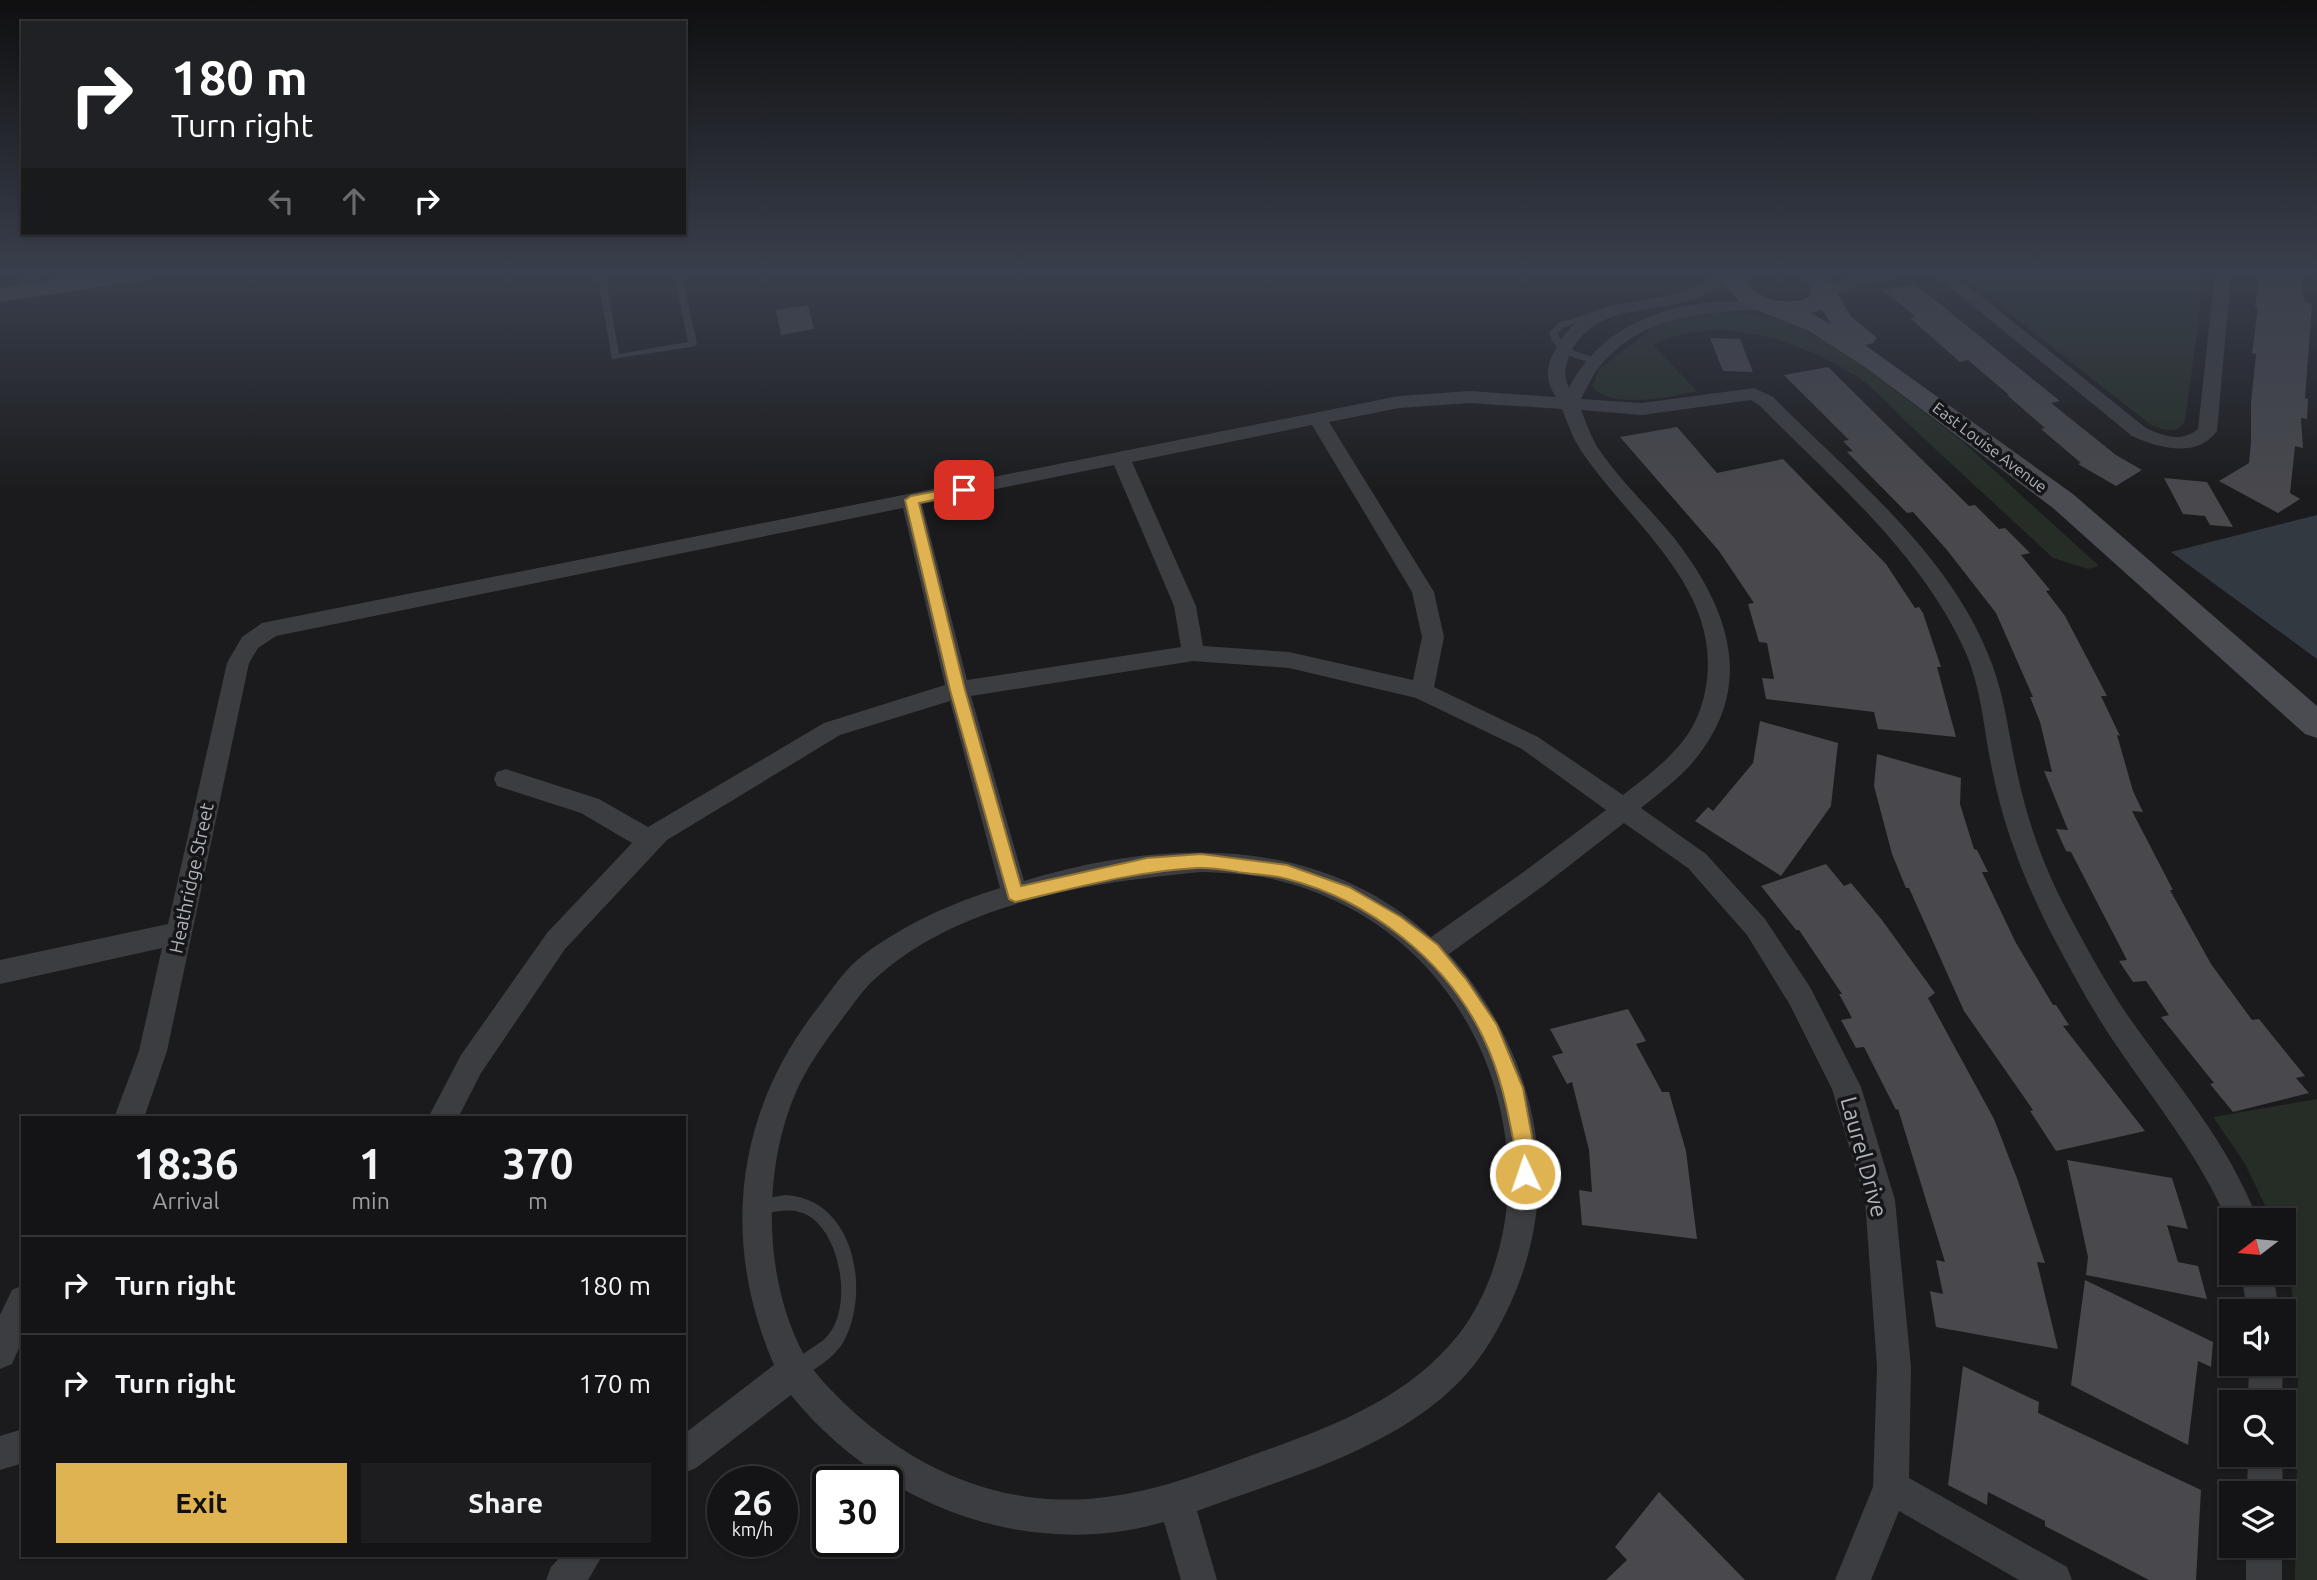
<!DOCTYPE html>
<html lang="en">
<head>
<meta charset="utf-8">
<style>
	:root { --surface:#141416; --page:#1d1d1f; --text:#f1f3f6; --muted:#9d9ea1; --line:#333335; --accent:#dfb351 }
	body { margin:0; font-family:Ubuntu,sans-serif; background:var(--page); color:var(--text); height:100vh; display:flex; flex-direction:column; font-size:26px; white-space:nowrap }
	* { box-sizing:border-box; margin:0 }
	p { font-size:23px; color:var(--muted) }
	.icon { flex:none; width:38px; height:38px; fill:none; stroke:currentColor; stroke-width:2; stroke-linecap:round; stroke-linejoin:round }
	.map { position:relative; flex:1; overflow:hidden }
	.side { position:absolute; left:21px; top:1116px; width:665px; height:441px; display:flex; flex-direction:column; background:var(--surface); border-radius:0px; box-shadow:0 2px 5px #0004,0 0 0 2px var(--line) }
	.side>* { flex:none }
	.top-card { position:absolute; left:21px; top:21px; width:665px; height:214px; border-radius:0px; box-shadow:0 2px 5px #0004,0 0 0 2px var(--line); background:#202124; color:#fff; overflow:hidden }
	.needle { width:46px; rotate:254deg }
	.tools { position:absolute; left:2219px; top:1208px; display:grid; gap:14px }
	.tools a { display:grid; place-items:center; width:77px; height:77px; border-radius:0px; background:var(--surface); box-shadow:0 2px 5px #0004,0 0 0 2px var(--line); font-size:35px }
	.speed { position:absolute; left:707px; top:1466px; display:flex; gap:14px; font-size:35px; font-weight:700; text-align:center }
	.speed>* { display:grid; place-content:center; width:91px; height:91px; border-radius:50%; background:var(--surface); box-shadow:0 2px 5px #0004,0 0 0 2px var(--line); line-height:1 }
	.speed small { font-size:18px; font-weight:400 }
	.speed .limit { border:4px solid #111; border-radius:10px; background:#fff; color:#111 }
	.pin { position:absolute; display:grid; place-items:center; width:60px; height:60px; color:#fff; margin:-30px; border-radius:14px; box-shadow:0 4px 10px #0006 }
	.me { position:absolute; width:77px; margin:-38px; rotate:357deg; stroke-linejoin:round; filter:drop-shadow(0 0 5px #0008) }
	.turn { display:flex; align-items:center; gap:24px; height:147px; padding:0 35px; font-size:32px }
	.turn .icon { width:91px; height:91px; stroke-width:2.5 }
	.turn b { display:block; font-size:49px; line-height:60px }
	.lanes { display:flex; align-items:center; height:66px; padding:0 35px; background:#0003; justify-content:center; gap:35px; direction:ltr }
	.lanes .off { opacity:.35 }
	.eta { display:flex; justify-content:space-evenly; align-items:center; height:119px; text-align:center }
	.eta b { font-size:42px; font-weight:700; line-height:49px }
	.primary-button { display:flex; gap:14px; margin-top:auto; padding:14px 35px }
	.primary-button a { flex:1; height:80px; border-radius:0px; background:var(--accent); color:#111; font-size:28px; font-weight:700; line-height:80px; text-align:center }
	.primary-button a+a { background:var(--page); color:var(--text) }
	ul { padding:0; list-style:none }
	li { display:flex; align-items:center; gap:21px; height:98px; padding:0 35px; border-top:2px solid var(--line) }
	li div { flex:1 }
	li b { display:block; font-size:26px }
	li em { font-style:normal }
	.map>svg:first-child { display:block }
	.green { fill:#252d26 }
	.water { fill:#323940 }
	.building { fill:#48484d }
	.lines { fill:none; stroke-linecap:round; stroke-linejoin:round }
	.lane { fill:#3c3d41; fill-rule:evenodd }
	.street { fill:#3c3d41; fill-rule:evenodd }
	.secondary { fill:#4b4c51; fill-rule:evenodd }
	.route { fill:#dfb351; stroke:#917435; stroke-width:2 }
	.labels { text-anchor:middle; stroke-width:7; stroke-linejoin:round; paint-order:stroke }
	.far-street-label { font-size:16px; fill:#afb2bb; stroke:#161618 }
	.street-label { font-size:19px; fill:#afb2bb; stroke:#161618 }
	.near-street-label { font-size:23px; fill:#afb2bb; stroke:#161618 }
</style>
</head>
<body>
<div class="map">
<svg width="2317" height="1580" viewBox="0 0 2317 1580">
	<rect width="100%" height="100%" fill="#1b1b1d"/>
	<!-- green -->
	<path class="green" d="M1958,273h243l3,4 -19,145c-8,12 -22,9 -34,3z
		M1729,311l43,6 24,8 54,31 113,86 136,124 -11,3 -35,-11c-45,-42 -91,-84 -136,-126 -20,-18 -40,-43 -63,-57 -58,-36 -136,-62 -201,-30l44,46c-23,6 -90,19 -104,-5l6,-17 58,-44 27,-10z
		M2317,1099v481h-22c0,-77 4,-155 3,-232 -1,-44 -14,-85 -14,-128h-12l-28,-58 -31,-45z"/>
	<!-- water -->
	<path class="water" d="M2317,515v144l-146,-107z"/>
	<!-- building -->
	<path class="building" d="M2259,273h43l2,29 8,2 -7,94 3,1 -1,20 -6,-1 2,30 -8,-2 -5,47 10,6 -22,14 -59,-32 30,-18 2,-20v-40l5,-49 -4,-1 6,-45 -3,-1z
		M1915,284l145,117 -9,2 65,52 26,15 -26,16 -38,-22 3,-1 -40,-34 4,-1 -38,-33h2l-41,-35 -8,2 -50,-44 6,-1 -33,-27z
		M808,305l6,24 -33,6 -5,-25z
		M1710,338l30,1 13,33 -30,-1z
		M1828,367l141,139 6,-1 24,24 6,-1 25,25 -9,2 29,35 -4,1 19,25 42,80h-6l19,40 -3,-1 16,56 10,21 -11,-1 41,79h-3l41,74 41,56 7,-1 46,57 -9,2 13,15 -76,19 -23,-28 4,-1 -53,-66 8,-2 -23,-34 -13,1 -14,-21 8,-1 -56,-108 -5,-1 -10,-22 12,1 -24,-59 8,1 -12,-50 -10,-25h3l-37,-84 -49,-63 -34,-38 -6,1 -60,-61 6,-1 -10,-10 6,-1 -65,-65z
		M1677,427l40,46 66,-14 103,105 29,44 4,-1 4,6 18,54h-4l19,70 -78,-8 -4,-17 -108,-13 -4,-21 12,1 -7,-36 -8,-1 -11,-38 6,-1 -35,-52 -99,-114z
		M2164,478l43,4 26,45 -23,-2 -5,-9 -22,-2z
		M1760,721l78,22 -7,63 -50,70 -86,-55 13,-14 5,4 40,-48z
		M1877,754l84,24 -1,26 14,45 3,1 11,22h-6l34,71 37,62h3l13,20 -6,1 82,105 -89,20 -26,-40 3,-1 -69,-99 -55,-123h-3l-14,-34 -18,-68z
		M1826,864l18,22 7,-3 31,37 53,73 -7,5 66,121 24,62 27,82 -8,-1 21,87 -122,-22 -6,-36 13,3 -7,-34 9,2 -47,-153 -2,1 -32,-63 -8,1 -15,-28 11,-2 -13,-24h3l-43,-64h-3l-35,-44z
		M1628,1009l18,32 -10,3 26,48h7l17,59 11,88 -115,-14 -3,-35 13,2 -3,-42 -17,-68 -5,2 -15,-28 11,-3 -13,-24z
		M2067,1160l105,18 16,51 -21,-4 11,37 20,4 9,33 -121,-24 2,-18z
		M2085,1280l128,62 -2,25 -13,-6 -10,84 -117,-60z
		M1963,1366l76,36 -1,11 163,77 -5,90h-47l-104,-54v-5l-57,-29 -1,13 -39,-20z
		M1659,1492l86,88h-139l21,-20 -12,-13z"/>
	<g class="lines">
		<!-- lane -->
		<path class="lane" d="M597,273h8l14,81 69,-12 -13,-62 1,-7h8l-1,7 14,64 -1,2 -84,13z
			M1598,311l3,1v4l-37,11 -6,6c5,18 25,21 40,25v4c-19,0 -43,-9 -49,-29l9,-10z
			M785,1195c69,3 86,95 59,146 -9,16 -31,31 -47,37l-6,-2 -2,-6c6,-16 29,-22 40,-36 23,-29 12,-98 -20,-118 -22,-13 -42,2 -58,-5l-3,-5 3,-5z"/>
		<!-- street -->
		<path class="street" d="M25,273h16l-11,22 -6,1 -8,-5z
			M1722,273l19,2 -2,4c-19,6 -36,18 -55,23 -43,12 -88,4 -113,50 -6,12 -8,24 -2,36 31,-60 90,-83 156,-87 15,0 33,-3 48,0l3,4 -9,5c-62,1 -124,5 -167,56 -8,10 -13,22 -19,33l61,4 112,-15 19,9c79,80 179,158 219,267 13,35 17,72 25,108 10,48 27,96 50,139 19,36 38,71 61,105 50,71 97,121 130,204h-27v9c-32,-76 -78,-128 -123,-196 -22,-34 -41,-70 -60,-106 -24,-48 -44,-99 -55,-153 -9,-41 -11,-85 -28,-123 -44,-98 -132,-171 -206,-246l-8,-5 -109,15 -61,-5c5,12 9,24 15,35 22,34 54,63 79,94 49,64 80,137 28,210 -16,24 -40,41 -62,59l65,46 59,65 45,68 51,100 34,113 16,167 -2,111 158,89 5,13h-53l-120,-69 -28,69h-36l38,-93 4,-120 -12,-167 -33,-111 -42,-84 -43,-70 -59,-67 -64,-45 -81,63 -94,68c86,97 117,227 62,348 -21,46 -42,76 -83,107 -68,50 -153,73 -231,102l20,69h-36l-17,-58c-138,40 -285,-18 -373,-127l-95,73 -12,5v-39l90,-69c-54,-124 -39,-254 46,-360 13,-17 25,-36 42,-49 41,-31 89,-53 138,-68l-50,-187 -110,34 -173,105 -102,109 -84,124 -23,45h-30l33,-63 86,-122 85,-90 -51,-30 -84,-27 -3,-7 3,-7 9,-3 93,30 49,28 176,-104 121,-38 -42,-177 -627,128 -18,12 -9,15 -82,388 -23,67h-30l25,-67 23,-103 -162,36v-24l168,-36 59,-261 15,-26 20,-14 1137,-227 71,-5 86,6c-10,-15 -11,-29 -2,-45 29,-55 67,-45 119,-57 17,-5 33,-15 49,-22zM1470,403l92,6c6,15 11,30 20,43 47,70 136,133 125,227 -2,19 -8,38 -19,55 -17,25 -42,43 -65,61l-85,-58 -104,-50 10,-50 -10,-45 -105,-170 70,-14zM1312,425l100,167 10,45 -9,43 -124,-28 -86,-6 -7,-40 -64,-144zM1114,465l60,141 7,41 -214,33 -45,-176zM1193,661l96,7 127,30 106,51 84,61 -81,61 -94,66c-113,-104 -269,-98 -407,-56l-53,-185zM1201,872c25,1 51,2 75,8 138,33 228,152 232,291 2,55 -15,119 -49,163 -54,68 -134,95 -212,123 -70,26 -135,49 -210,41 -74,-8 -138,-43 -191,-93 -15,-15 -32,-31 -42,-50 -41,-76 -42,-185 -8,-263 12,-27 29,-50 46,-73 11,-14 21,-30 35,-42 83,-75 216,-95 324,-105z
			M1864,273h32l-2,4 -70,19 -8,-5 2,-4z
			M1933,273h19l194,155c18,8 35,15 52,1l17,-156h16l-14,158c-21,28 -58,17 -85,5z
			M2241,1272h32l6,39h-32z
			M23,1285v54l-11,25 -12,5v-54l12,-25z
			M2249,1363h34l-1,39h-34z
			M23,1429v34l-23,7v-34z
			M2248,1454h34l1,39h-36z
			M2246,1545h36v35h-36z
			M561,1556h41l-14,24h-42l5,-13z"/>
		<!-- secondary -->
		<path class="secondary" d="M95,273h61l-4,5 -8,2 -144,22v-14z
			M1723,273h24l-1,9c15,19 43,25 65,14l-1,-10 -13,-13h28l26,43 26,22 -4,5 -8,2 208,149 244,212v32l-12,-4 -252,-226 -188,-141 -56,-36 -67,-27 -20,-22zM1822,310l9,14 -21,-11z"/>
	</g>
	<!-- sky -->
	<linearGradient id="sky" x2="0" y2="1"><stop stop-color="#0f0f10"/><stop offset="0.55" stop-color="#393f4c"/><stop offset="1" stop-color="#393f4c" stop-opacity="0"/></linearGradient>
	<rect width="2317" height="495" fill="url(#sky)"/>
	<!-- route -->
	<path class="route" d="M964,486l6,4 -2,3 -49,10 46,187 56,196 126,-28 54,-4 86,11 62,22 52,30 37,28 28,34 31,46 26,63 12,65 -3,27 -7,3 -7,-3c-5,-11 -2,-24 -4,-36 -7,-37 -14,-72 -31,-107 -37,-77 -114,-137 -196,-158 -13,-4 -28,-4 -42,-6 -15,-2 -32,-6 -47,-5 -62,3 -123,20 -183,34l-6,-3 -59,-209 -45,-190 6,-4z"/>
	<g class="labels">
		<!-- far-street labels -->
		<g class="far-street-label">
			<text transform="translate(1990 447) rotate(37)" y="6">East Louise Avenue</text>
		</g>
		<!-- street labels -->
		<g class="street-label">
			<text transform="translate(191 878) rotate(-78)" y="7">Heathridge Street</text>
		</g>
		<!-- near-street labels -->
		<g class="near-street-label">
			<text transform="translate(1864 1157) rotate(75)" y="8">Laurel Drive</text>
		</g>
	</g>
</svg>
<div class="tools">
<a><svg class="needle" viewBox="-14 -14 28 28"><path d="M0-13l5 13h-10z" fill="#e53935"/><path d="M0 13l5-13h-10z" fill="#9d9ea1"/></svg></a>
<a><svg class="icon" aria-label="sound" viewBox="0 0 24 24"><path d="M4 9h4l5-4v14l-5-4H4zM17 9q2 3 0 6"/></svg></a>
<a><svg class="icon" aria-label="search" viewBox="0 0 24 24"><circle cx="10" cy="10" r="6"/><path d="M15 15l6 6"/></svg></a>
<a><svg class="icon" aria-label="layers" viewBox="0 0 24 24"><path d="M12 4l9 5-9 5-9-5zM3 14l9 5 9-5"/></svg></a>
</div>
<div class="speed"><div>26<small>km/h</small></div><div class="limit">30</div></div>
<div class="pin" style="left:964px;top:490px;background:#d93025"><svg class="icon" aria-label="arrive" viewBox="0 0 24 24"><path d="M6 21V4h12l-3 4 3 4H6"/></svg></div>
<svg class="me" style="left:1525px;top:1174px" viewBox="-20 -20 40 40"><circle r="17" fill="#dfb351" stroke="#fff" stroke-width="3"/><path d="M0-11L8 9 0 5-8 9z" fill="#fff"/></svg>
<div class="top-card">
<div class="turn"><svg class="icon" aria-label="right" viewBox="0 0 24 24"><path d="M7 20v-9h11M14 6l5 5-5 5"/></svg><div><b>180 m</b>Turn right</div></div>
<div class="lanes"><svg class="icon off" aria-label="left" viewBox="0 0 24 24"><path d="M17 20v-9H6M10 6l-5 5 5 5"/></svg><svg class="icon off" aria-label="ahead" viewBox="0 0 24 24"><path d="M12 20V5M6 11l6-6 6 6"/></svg><svg class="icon" aria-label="right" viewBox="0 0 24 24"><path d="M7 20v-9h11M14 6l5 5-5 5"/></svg></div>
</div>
<section class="side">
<div class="eta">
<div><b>18:36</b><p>Arrival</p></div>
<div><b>1</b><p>min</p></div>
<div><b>370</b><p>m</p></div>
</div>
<ul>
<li><svg class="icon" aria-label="right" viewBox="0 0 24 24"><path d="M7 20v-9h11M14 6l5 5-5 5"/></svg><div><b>Turn right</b></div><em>180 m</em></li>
<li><svg class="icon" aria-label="right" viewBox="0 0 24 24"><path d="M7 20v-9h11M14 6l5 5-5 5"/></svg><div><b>Turn right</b></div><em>170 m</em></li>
</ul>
<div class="primary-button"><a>Exit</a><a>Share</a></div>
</section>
</div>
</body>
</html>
